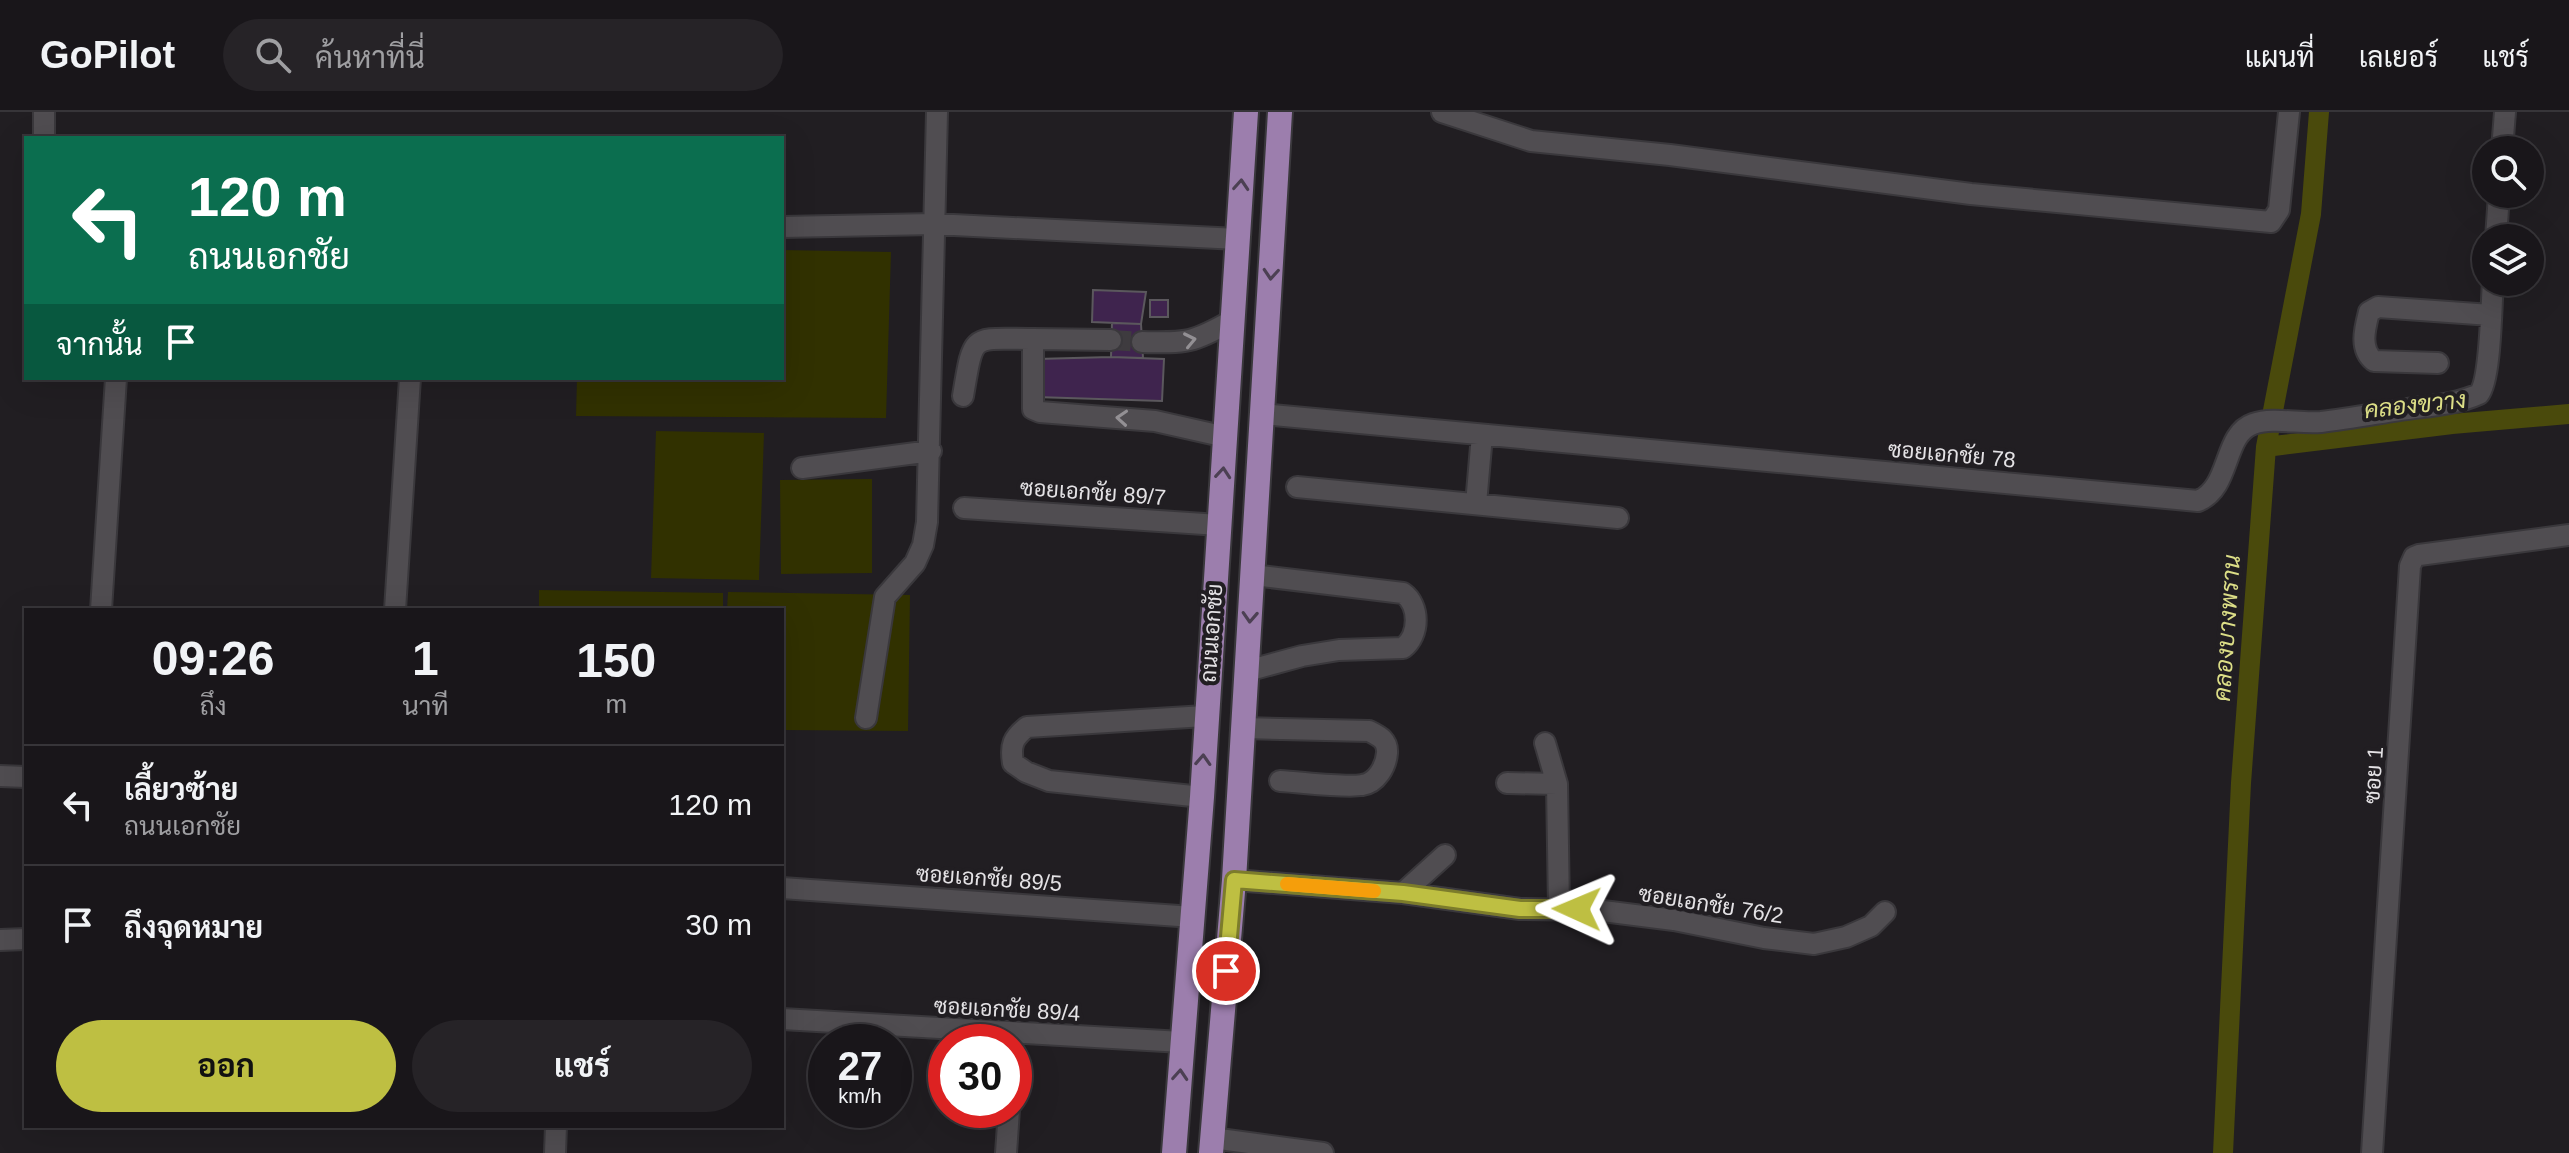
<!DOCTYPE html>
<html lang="th">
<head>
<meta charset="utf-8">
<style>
	:root { --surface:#19161a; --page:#262327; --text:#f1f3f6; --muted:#9f9fa2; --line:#373539; --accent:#bebf42 }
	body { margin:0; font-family:Helvetica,Sarabun,sans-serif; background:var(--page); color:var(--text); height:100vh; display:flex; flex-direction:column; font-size:30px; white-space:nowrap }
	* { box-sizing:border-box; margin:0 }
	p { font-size:26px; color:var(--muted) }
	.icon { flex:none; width:44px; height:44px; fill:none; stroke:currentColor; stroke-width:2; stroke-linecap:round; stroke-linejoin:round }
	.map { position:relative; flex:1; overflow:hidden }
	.details { position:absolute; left:24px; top:496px; width:760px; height:520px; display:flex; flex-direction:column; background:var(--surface); border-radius:0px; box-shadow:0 8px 32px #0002,0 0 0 2px var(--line) }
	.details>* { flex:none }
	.guide { position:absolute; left:24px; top:24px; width:760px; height:244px; border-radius:0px; box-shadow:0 8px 32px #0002,0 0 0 2px var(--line); background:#0b6e4f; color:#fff; overflow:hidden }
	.fabs { position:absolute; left:2472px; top:24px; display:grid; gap:16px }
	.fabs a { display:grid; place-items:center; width:72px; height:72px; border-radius:50%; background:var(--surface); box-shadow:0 8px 32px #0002,0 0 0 2px var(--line); font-size:40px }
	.speed { position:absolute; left:808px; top:912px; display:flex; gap:16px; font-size:40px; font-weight:700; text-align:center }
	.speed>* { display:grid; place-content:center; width:104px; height:104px; border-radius:50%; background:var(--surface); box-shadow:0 8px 32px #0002,0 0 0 2px var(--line); line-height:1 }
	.speed small { font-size:20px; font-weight:400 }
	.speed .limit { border:12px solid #d22; background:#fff; color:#111 }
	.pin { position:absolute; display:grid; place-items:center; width:68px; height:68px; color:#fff; margin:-34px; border:4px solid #fff; border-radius:50%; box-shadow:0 2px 8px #0007 }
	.me { position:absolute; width:88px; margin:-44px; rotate:271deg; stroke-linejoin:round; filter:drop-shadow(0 0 6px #0008) }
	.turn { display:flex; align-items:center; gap:28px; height:168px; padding:0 32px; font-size:36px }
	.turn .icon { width:104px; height:104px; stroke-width:2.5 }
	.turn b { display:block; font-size:56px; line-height:68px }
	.then { display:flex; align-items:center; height:76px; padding:0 32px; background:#0003; gap:16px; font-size:30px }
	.eta { display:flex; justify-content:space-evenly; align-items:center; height:136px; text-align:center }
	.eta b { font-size:48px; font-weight:700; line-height:56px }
	.button { display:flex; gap:16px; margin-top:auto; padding:16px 32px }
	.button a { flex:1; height:92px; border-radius:48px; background:var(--accent); color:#111; font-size:32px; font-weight:700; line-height:92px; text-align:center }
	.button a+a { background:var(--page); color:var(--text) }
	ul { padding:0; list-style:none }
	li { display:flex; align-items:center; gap:24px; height:120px; padding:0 32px; border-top:2px solid var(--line) }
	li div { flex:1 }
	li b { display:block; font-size:30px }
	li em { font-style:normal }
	header { display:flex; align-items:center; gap:48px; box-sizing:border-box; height:112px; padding:0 40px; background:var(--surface); border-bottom:2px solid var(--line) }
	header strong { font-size:38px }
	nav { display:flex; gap:44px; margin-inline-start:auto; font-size:28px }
	.search { width:560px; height:72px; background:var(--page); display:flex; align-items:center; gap:20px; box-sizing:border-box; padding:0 28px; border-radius:44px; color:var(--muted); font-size:30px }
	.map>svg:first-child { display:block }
	.pitch { fill:#313100 }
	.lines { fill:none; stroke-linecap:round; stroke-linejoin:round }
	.canal { stroke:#4a4a0c; stroke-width:20 }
	.building { fill:#3f244e; stroke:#5b585d; stroke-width:2 }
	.minor-tunnel { stroke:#3e3b3f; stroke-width:20; stroke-dasharray:20 10; stroke-linecap:butt }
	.minor-casing { stroke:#3a383c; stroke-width:24 }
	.major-casing { stroke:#3a383c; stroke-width:28 }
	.minor { stroke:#504d51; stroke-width:20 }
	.major { stroke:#9c7ead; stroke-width:24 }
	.oneway { stroke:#4c4053 }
	.oneway2 { stroke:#939094 }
	.route-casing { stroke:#7c7c2b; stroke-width:20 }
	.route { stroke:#bebf42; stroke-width:14 }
	.slow { stroke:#f59e0b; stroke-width:14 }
	.labels { text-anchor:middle; stroke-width:8; stroke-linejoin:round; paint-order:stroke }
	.street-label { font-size:22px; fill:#e4e2e5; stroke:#211e22 }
	.water-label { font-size:24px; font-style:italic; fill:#dcde87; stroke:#211e22 }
</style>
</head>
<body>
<header>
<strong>GoPilot</strong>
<div class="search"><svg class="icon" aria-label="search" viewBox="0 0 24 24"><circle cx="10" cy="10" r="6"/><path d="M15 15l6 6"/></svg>ค้นหาที่นี่</div>
<nav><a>แผนที่</a><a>เลเยอร์</a><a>แชร์</a></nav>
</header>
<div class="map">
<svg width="2569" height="1041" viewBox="0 0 2569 1041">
	<rect width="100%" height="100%" fill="#211e22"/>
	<!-- pitch -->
	<path class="pitch" d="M782,138l109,2 -5,166 -310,-2 1,-38h205z
		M656,319l108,2 -5,147 -108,-2z
		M872,367v94l-91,1 -1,-94z
		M539,478l184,3v17h-184z
		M728,480l182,3 -2,136 -126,-1v-120h-55z"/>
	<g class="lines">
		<!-- canal -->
		<path class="canal" d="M2266,335l186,-23 117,-10
			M2223,1041l18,-370 25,-336 45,-233 8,-102"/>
	</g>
	<!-- building -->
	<path class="building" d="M1093,178l53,2 -5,32 -49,-2z
		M1150,188h18v17h-18z
		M1112,211l29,1 2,34 -32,-1z
		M1111,245l53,2 -2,42 -126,-4 1,-38z"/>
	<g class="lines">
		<!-- minor-tunnel -->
		<path class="minor-tunnel" d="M1111,228l31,2"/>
		<!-- minor casing -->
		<g class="minor-casing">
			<path id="minor" d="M44,0v26
				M1442,0l89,29 139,14 301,39 300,28 8,-12 10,-98
				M2502,38l3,-38
				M782,115l152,-3 304,15
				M2496,126l3,-44
				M1111,228l-78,-1v70l7,3 115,9 71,16
				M1142,230c45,1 51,1 91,-22
				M2438,251l-64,-2c-15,-12 -9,-33 -5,-49l9,-5 113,8
				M963,284c11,-65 7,-57 70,-57
				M1262,302l936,87c33,-13 25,-67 55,-77 21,-7 46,0 68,-2 26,-3 53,-8 79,-12 26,-4 55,-5 79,-16 12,-15 12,-89 14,-112
				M802,356l129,-17
				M1297,375l321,31
				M1476,392l6,-69
				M964,396l255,17
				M101,498l15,-232
				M395,498l15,-232
				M1247,559l55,-15 37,-6 64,-2c17,-13 17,-43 0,-55l-150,-18
				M866,606l19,-121 30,-34 8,-18 4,-23 10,-410
				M1243,616l126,3c10,5 19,9 18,22 -1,13 -10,30 -25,32 -18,3 -61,-3 -82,-4
				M1545,631l12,41 2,124
				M0,664l26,1
				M1507,671l50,1
				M1202,685l-153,-16 -23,-9 -13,-9c-3,-18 0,-25 14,-36l178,-11
				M1234,768l169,13 117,16 75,1 79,10 90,18 50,6 32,-7 25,-11 14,-14
				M782,776l411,29
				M1403,781l42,-38
				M0,828l26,-1
				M782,907l400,23
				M1212,1026l111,15
				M555,1041l1,-27
				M1006,1041l3,-43
				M2372,1041l38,-587 4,-9 5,-2 150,-20"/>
		</g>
		<!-- major casing -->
		<g class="major-casing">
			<path id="major" d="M1174,1041l28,-356 44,-685
				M1211,1041l23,-273 46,-768"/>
		</g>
		<!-- minor -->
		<use href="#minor" class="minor"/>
		<!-- major -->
		<use href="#major" class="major"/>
	</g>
	<!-- one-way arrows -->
	<defs><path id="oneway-chevron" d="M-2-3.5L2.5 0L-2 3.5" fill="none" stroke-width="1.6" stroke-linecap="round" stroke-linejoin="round" transform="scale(2)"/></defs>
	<g class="oneway">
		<use href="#oneway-chevron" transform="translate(1241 73) rotate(-86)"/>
		<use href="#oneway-chevron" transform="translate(1271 162) rotate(94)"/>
		<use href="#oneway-chevron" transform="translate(1223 361) rotate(-85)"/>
		<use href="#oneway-chevron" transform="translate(1250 505) rotate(93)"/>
		<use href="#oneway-chevron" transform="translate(1203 648) rotate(-87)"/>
		<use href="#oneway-chevron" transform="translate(1180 963) rotate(-86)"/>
	</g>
	<g class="oneway2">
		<use href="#oneway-chevron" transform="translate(1190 228) rotate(-12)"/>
		<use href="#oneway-chevron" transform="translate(1122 306) rotate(-176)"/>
	</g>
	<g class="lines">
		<!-- route casing -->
		<g class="route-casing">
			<path id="route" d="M1226,859l8,-91 169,13 117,16h57"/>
		</g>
		<!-- route -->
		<use href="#route" class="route"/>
		<!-- slow -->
		<path class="slow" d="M1287,772l87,7"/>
	</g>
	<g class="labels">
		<!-- street labels -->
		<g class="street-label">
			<text transform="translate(1952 342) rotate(5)" y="8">ซอยเอกชัย 78</text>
			<text transform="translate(1093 380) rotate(4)" y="8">ซอยเอกชัย 89/7</text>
			<text transform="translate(1211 521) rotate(-86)" y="8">ถนนเอกชัย</text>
			<text transform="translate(2373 663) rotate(-86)" y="8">ซอย 1</text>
			<text transform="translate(989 766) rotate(4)" y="8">ซอยเอกชัย 89/5</text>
			<text transform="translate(1711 792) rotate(9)" y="8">ซอยเอกชัย 76/2</text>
			<text transform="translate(1007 897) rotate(3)" y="8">ซอยเอกชัย 89/4</text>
		</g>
		<!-- water labels -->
		<g class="water-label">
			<text transform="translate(2415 293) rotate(-6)" y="8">คลองขวาง</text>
			<text transform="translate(2227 516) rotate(-86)" y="8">คลองบางพราน</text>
		</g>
	</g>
</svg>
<div class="fabs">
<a><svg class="icon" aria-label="search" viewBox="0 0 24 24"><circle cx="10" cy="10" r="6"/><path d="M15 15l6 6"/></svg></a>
<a><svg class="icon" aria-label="layers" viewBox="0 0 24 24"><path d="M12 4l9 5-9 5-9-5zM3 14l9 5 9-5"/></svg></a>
</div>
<div class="speed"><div>27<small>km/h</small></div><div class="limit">30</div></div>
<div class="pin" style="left:1226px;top:859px;background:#d93025"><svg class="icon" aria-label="arrive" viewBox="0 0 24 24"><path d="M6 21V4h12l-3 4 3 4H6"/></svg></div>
<svg class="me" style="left:1577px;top:797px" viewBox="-20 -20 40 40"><path d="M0-17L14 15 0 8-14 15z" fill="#bebf42" stroke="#fff" stroke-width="4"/></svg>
<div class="guide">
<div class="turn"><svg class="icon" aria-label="left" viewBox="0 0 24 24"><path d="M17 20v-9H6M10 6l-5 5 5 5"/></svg><div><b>120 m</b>ถนนเอกชัย</div></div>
<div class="then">จากนั้น<svg class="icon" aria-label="arrive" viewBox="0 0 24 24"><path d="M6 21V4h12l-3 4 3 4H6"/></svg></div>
</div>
<section class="details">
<div class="eta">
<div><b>09:26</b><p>ถึง</p></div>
<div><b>1</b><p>นาที</p></div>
<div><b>150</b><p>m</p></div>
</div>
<ul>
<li><svg class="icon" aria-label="left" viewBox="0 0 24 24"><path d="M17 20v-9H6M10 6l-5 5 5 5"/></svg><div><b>เลี้ยวซ้าย</b><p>ถนนเอกชัย</p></div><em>120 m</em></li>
<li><svg class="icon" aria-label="arrive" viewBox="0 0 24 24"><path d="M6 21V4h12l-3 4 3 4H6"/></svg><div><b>ถึงจุดหมาย</b></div><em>30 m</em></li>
</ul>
<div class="button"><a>ออก</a><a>แชร์</a></div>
</section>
</div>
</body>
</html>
